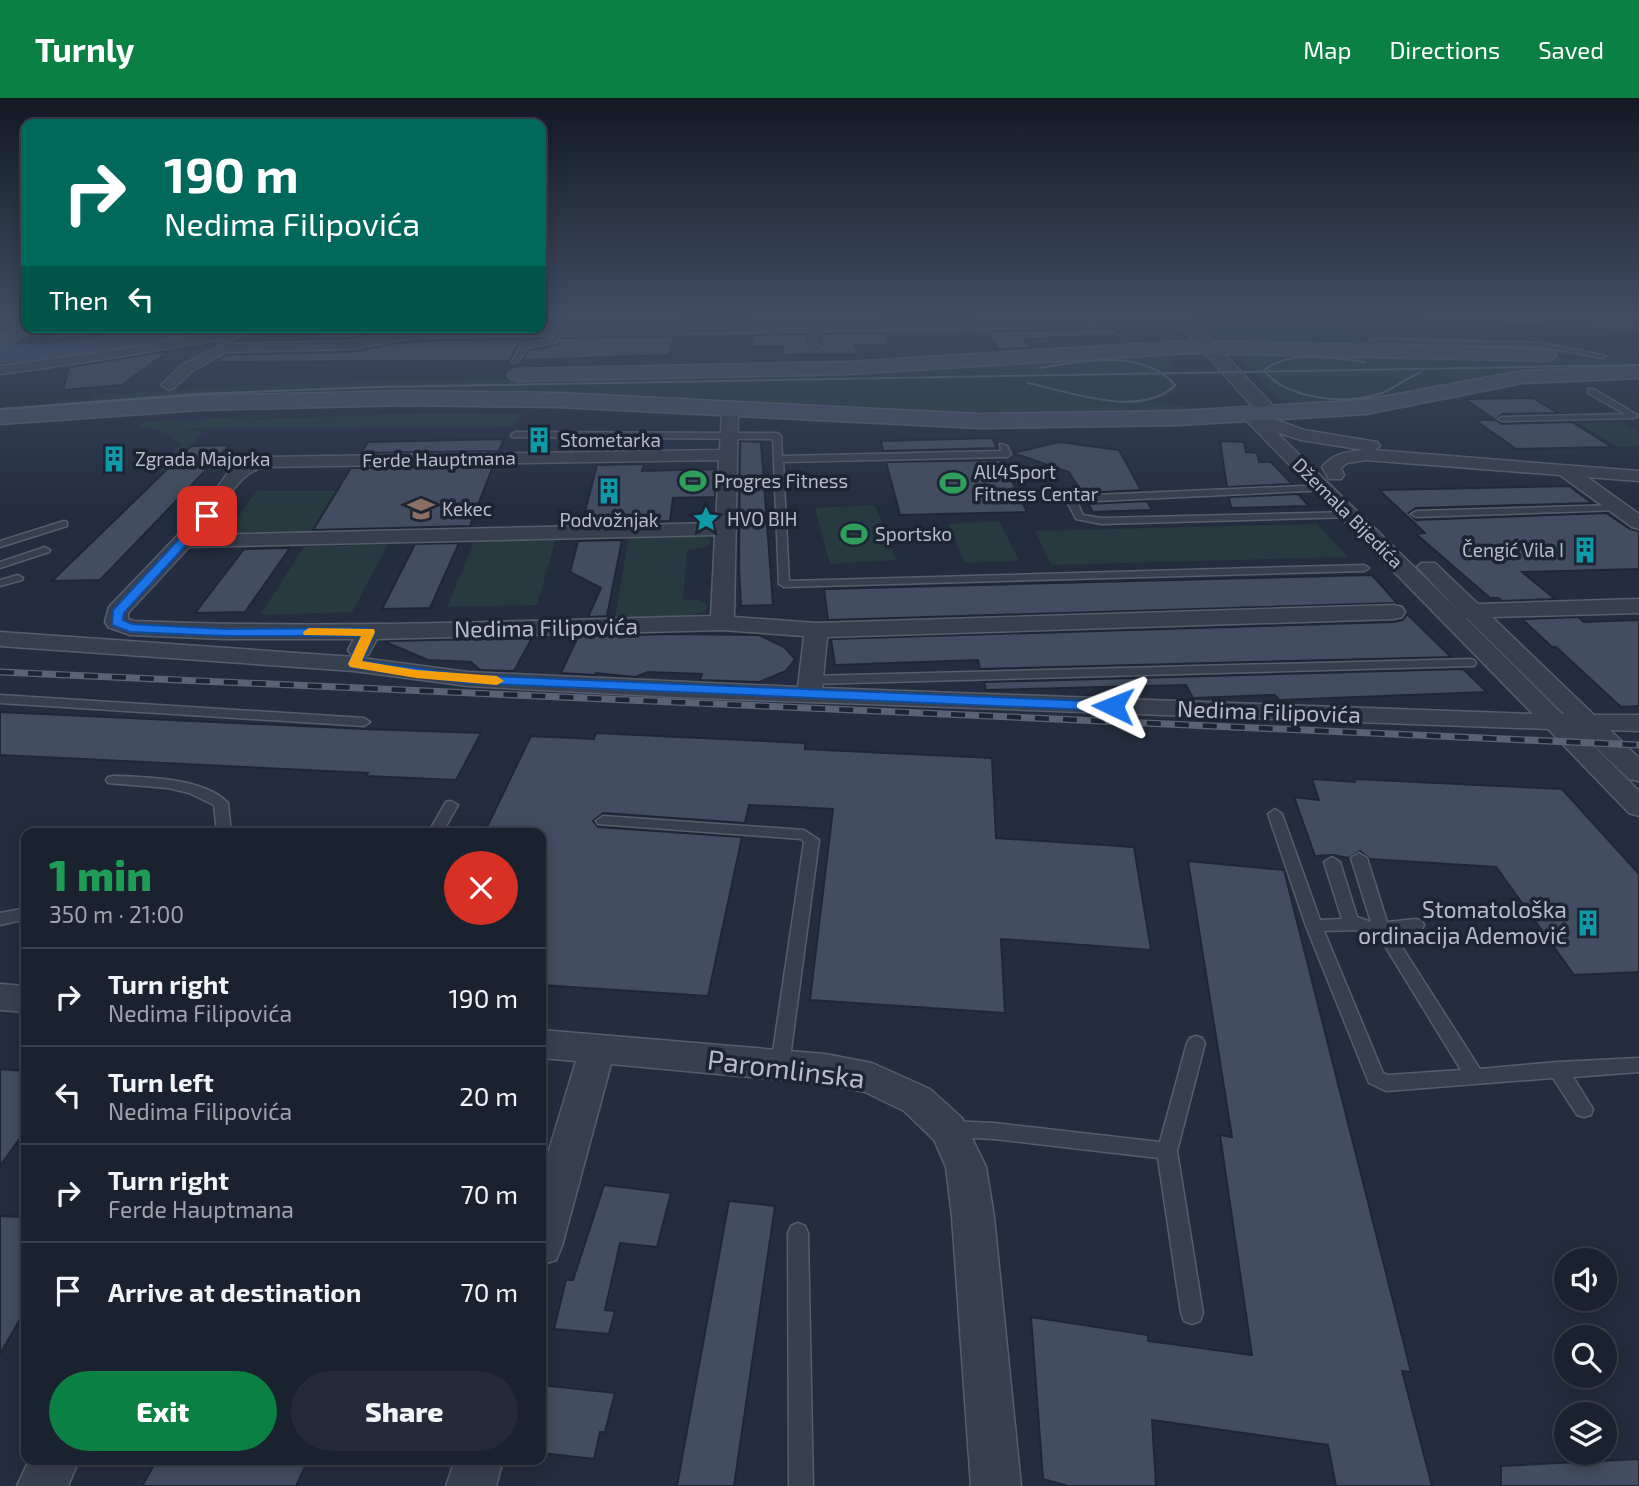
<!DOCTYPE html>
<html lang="en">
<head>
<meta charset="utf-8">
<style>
	:root { --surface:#1b222f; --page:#242a37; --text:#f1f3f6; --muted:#a0a4aa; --line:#393f4b; --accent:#0b8043 }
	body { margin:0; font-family:"Exo 2",sans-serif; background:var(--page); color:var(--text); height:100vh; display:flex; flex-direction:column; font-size:26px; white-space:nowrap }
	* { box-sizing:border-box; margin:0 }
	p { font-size:23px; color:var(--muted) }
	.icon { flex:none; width:38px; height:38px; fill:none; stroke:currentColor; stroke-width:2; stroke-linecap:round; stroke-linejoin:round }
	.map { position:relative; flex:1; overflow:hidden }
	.panel { position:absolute; left:21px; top:730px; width:525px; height:637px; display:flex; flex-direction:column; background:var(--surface); border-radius:14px; box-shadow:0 4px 18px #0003,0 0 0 2px var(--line) }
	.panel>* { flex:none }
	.hud { position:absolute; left:21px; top:21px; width:525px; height:214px; border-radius:14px; box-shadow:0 4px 18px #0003,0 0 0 2px var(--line); background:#00695c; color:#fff; overflow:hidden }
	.fabs { position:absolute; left:1554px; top:1150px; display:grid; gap:14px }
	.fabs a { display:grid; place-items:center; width:63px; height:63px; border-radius:50%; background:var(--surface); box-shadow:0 4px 18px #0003,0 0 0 2px var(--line); font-size:35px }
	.pin { position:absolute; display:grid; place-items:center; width:60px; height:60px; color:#fff; margin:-30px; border-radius:14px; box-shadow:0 4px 10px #0006 }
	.me { position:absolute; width:77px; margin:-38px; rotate:272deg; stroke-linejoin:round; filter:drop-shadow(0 0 5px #0008) }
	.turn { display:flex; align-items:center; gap:24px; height:147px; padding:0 28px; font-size:32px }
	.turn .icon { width:91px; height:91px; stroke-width:2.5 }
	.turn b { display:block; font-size:49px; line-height:60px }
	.then { display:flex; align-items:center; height:66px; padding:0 28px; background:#0003; gap:14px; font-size:26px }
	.round { display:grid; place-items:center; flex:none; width:74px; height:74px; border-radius:37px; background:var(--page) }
	.summary { display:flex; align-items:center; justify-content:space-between; height:119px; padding:0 28px }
	h1 { font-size:42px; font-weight:800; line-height:52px; color:#1e9e55 }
	.button { display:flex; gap:14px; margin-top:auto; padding:14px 28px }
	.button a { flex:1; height:80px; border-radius:42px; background:var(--accent); color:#fff; font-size:28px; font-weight:800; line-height:80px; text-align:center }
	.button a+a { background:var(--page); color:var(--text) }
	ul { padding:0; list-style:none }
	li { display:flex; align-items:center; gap:21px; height:98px; padding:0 28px; border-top:2px solid var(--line) }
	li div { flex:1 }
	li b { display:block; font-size:26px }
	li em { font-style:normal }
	header { display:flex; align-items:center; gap:42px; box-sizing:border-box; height:98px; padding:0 35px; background:var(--accent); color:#fff }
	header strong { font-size:33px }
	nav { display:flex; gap:38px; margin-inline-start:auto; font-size:24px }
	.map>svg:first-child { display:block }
	.green { fill:#263a40 }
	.water { fill:#394968 }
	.building { fill:#434d61; stroke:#1f2636; stroke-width:2 }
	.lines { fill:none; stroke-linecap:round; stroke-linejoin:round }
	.service-casing { stroke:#565d6d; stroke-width:3 }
	.minor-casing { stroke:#565d6d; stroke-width:3 }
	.tertiary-casing { stroke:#565d6d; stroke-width:3 }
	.secondary-casing { stroke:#565d6d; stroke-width:3 }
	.service { fill:#38404f; fill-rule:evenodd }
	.minor { fill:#38404f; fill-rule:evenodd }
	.tertiary { fill:#38404f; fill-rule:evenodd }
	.secondary { fill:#464e62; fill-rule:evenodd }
	.tram { stroke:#5a6376; stroke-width:2 }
	.rail-casing { stroke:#5a6376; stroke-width:7 }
	.rail { stroke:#1d2434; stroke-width:4.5; stroke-dasharray:14; stroke-linecap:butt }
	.route { fill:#1a73e8; stroke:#114b97; stroke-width:2 }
	.slow { fill:#f59e0b }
	.labels { text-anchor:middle; stroke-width:7; stroke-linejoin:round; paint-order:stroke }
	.far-poi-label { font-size:19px; fill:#b5bbca; stroke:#1d2434; text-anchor:start }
	.far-street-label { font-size:19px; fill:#b5bbca; stroke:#1d2434 }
	.street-label { font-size:23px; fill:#b5bbca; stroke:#1d2434 }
	.poi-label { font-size:23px; fill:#b5bbca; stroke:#1d2434; text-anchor:end }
	.near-street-label { font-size:28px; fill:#b5bbca; stroke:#1d2434 }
</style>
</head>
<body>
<header>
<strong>Turnly</strong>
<nav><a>Map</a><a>Directions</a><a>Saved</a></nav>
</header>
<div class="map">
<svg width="1639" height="1388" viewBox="0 0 1639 1388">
	<rect width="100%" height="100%" fill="#242d3f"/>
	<!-- green -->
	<path class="green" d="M1192,215h54l120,10 -19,2 7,13 7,2 -7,3 -125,-4 -21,-8z
		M154,229l-5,1 -103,13 24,-13z
		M1150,254l18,4 8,11 -13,3 10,7 4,10 -7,8 -23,6 41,6 -1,3 -231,4 -238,-10 -632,2 8,-11 217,-13 417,-7z
		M1252,255l375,6 12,6v3l-127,6 -138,24 -67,7 -6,-4 -22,-2 -42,-41z
		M432,315l88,1 -7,13 -332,2 22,3 -21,26 45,-1 -10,13 -69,1 33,-26c-13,-13 -25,-18 -43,-18l4,-5 164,-8 -76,6z
		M1621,324l18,10v14l-21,1 -39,-24z
		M257,393h89l32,11 -16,28 -134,5 1,-7z
		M875,407l21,55 -66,4 -15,-56z
		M999,423l20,40 -54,2 -17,-39z
		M1317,426l31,33 -297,8 -16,-34z
		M696,437l11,2 4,5 -5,5 -19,3 -4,49 15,1 9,4 -1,7 -16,5 -75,2 14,-82z
		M556,440l-19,67 -90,2 28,-67z
		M388,446l-36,68 -92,3 44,-68z"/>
	<!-- water -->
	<path class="water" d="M1351,215l288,2v16z
		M170,229h78c-83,17 -164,29 -248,36v-17l58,-4z"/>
	<!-- building -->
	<path class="building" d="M541,215h136l-2,10 -134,2z
		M752,215h123l3,7 -126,2z
		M977,215h140v3l-137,2z
		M302,229h117l-69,11 -113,3 4,-2 78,-4z
		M1117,231v6l-93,4 6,9 -32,1 -11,-18z
		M883,235l6,12h-34l3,9 -75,1 -1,-8h-30v-12l55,-1 1,10 8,4 5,-3 -2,-11z
		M673,238l-3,19 -147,5 6,-10 29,-5 4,-7z
		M539,240l-19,5 -11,18 -296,1 14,-7 123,-3 61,-11z
		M169,253l-47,34 -59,5 6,-23z
		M1533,300l25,15 -56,1 -6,6 6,4 70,-2 40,25 -96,2 -41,-29h20l-30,-21z
		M992,340l5,10 -114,3 -2,-10z
		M504,341l-5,12 -138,2 7,-11z
		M604,342l46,1 -2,7 -47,1z
		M740,343l21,1 12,163 -32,1 -2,-36z
		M1220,343l24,1 2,10 11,1 2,9h12l21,22 -65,3z
		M1059,344l60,8 22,40 -59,3 -13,-21 -56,-19z
		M230,347l-130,135 -48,1 139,-135z
		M1002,362l25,52 -127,3 -14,-53z
		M644,366l-2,7 74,-2 -1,28 -42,1 -3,23 -88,2 15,-58z
		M493,368l-23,60 -157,4 38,-62z
		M1569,388l23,17 -176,5 -7,5 7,7 190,-7 24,16 9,2v38l-117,3 33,27 -53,2 -4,-3h-8l-74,-64 9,-1 -46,-43z
		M1298,396l11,12 -78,2 -2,-11z
		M1147,403l5,9 -59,2 -5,-8z
		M622,442l-15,76 -19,1 13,-29 -31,-16 8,-31z
		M459,445l-29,65 -48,1 33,-65z
		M290,450l-45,64 -50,1 49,-64z
		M1372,477l25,28 -569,17 -4,-31z
		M1407,516l44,43 -471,12 -2,-9 -143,5 -4,-26 563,-17 9,-2z
		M1578,519l6,5 55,-2v86l-18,1 -65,-60h-4l-30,-28z
		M675,536l84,1 25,12 11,12 -9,12 -27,11 -59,-2 2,-6 -54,-2 -13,5 -39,-4 -1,2 -34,-2 17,-37z
		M532,540l-18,33 -34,-1 -9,-8 -43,-2 -45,-19z
		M1463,571l24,23 -208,8 -4,-5 -82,3 -7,-13 -200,5 -2,-8z
		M0,614l364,17 117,4 -25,47 -90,-4 2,-3 -368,-18z
		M596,635l209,10v6l187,9 4,80 138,9 17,103 -150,-11 4,74 -195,-13 23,-191 -84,-4 -4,18 -142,-10 -10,8 5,6 144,10 -34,159 -167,-11v-152h-57l47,-97 63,3z
		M1312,681l43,3 -1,-3 208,10 77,85v98l-65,3 -78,-108 -126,-8 -10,-8 -11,7 -16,-3 -18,1 -21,-59 25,3z
		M1188,763l96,9 127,502 -9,-1 30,115h-96l-8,-41 -176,-25 4,66h-88l-25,-7 -12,-162 117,18v6l104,14 -32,-220 12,2z
		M0,971l26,2v59l-26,36z
		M604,1087l67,8 -14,54 -37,-4 -15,67 10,1 -6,23 -55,-5 12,-49h7z
		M729,1103l46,5 -41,280h-57z
		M0,1118l26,1v92l-26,45z
		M541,1287l74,8 -10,39h-5l-6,27 -53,-6z
		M1639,1361v27h-138v-20z
		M157,1362h151l-12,26h-154z"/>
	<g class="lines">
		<!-- service casing -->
		<g class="service-casing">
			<path id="service" d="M811,226l3,2 5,18 -4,2 -4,-2 -3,-18z
				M457,229h10l-20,8 -3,-2z
				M557,232l5,1 -5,11 -30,6 -9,14h-6l10,-18 30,-5z
				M1373,241l169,4 64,13 -4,2 -60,-11 -167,-4 -12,9h-6v-4z
				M1588,291h6l45,27 -4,2 -133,3 -4,-2 4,-2 123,-3 -37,-21z
				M515,334l262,1 4,3 1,20 219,-5 -1,-7 7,2 4,8 -4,3 -224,5 6,119 575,-16 5,3 -5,3 -580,16 -5,-3 -6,-145 -261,-2 -1,-2z
				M1325,387l3,1v4l-251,12 6,13 18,3 250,-6 3,1v4l-253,7 -25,-5 -10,-20 5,-3z
				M1617,407l5,3 -2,2 -204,7 -5,-3 5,-3z
				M64,423l3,1v4l-67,21v-6z
				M45,449l5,3 -1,2 -49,16v-6z
				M18,477l5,3 -1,2 -22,6v-6z
				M1470,561l4,1 2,3 -2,3 -663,18 -6,-4 6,-4z
				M0,597l364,23 6,4 -6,4 -364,-23z
				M113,678c33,1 92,2 115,27l3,30h-14l-3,-28 -25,-12 -21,-5 -60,-5 -2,-3 2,-3z
				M451,703l7,4 -16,28h-14l18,-31z
				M1275,711l7,5 38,106 22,-1 -18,-57 8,-5 8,5 17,55 14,5 -20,-64 8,-5 8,5 20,64 29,-3 6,2 2,4 -2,4 -29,4 87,136 77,-7 82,-4v14l-66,5 20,32 -2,6 -7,2 -7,-2 -24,-37 -167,13 -17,-8 -63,-157 -38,-112zM1355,832l22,3 84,137 -73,5 -5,-2 -59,-142z
				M603,718l201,14 15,10 -30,225 -3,5 -6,2 -6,-2 -3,-5 33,-223 -3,-3 -203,-15 -2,-3z
				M26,810v11l-26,6v-12z
				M1196,938l6,2 3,5 -28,108 26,162 -3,8 -8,3 -8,-3 -3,-8 -23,-155 -164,-19 -45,-2 -7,-2 -3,-6 3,-6 7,-2 45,2 166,19 27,-99 3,-5z
				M798,1125l7,3 3,7 5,253h-24l-1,-253 3,-7z"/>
		</g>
		<!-- minor casing -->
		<g class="minor-casing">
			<path id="minor" d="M1168,220l7,4 -2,3 -762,13 -61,11 -124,3 -34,19 -18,17 -5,2 -8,-5 21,-20 41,-21 127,-3 61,-11z
				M214,234h19l7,4c-8,7 -20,3 -31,5 -70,13 -139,24 -209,33v-8l124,-17z
				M730,307l8,5 -4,207 82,6 578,-18 8,2 3,5 -3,5 -8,2 -567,18 -5,51 711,26 -292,-299 8,-5 55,20 73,12 3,4 -6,4 265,21v10l-52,-4 52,37v15l-7,-2 -72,-52 -194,-15 -19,3 -6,5 3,7 -3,4h-12l-7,-12c12,-14 24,-15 42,-17l-63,-10 -25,-8 179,175 -34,-36 -4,-4 4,-4h14l43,41 161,-5v14l-147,4 102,98h45v16l-29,-1 29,28v23l-10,-2 -51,-49 61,61v25l-10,-3 -81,-84 -873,-32 -207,-11 -114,-15 -354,-25v-14l354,25 114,15 330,15 6,-51 -82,-6 -345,9 -9,16h-16l-4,-5 6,-11h-129l-95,-4 -22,-8 -3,-5 4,-15 91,-95 32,-45 9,-6 23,-4 456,-7 2,-40zM719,362l-3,63 -515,12c19,-21 34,-62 63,-68zM715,437l-4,81c-192,5 -385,13 -577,5l-6,-2v-6l61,-66zM1466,520h1l97,96h-2z
				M0,886l26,2v26l-26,-2z
				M541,932l284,24 47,9 58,26 32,29 24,49 8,50 27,269h-50l-19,-269 -6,-50 -12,-27 -30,-29 -39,-19 -40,-8 -214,-20 -49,182 -6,14 -15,5v-88l35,-116 -35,-3z
				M29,1362h50l-11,26h-51z
				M455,1362h48l-7,26h-50z"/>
		</g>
		<!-- tertiary casing -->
		<g class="tertiary-casing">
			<path id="tertiary" d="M1169,215h17l91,97 3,4 -3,4h-14z"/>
		</g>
		<!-- secondary casing -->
		<g class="secondary-casing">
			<path id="secondary" d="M26,223v6h9l-2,4 -33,18v-14z
				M1189,243l357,8 7,2 3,4 -3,4 -7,2 -357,-8 -342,21 -329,7 -7,-2 -3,-4 3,-4 7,-2 329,-7z
				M1639,268v12l-117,5 -156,31 -187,11 -200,3 -421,-21 -155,-2 -204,5 -199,14v-14l199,-14 204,-5 155,2 421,21 200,-3 187,-11 156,-29z"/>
		</g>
		<!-- service -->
		<use href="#service" class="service"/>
		<!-- minor -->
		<use href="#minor" class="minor"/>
		<!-- tertiary -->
		<use href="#tertiary" class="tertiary"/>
		<!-- secondary -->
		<use href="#secondary" class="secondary"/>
		<!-- tram -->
		<path class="tram" d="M1365,264c-33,-4 -72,-13 -101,8 21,29 79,34 112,25 16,-4 29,-17 44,-22
			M1028,285c41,9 115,36 147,2 -32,-37 -92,-24 -135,-17
			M0,311l197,-15 181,-7 1261,-22"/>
		<!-- rail casing -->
		<g class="rail-casing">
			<path id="rail" d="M0,574l1639,73"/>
		</g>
		<!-- rail -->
		<use href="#rail" class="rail"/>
	</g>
	<!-- sky -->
	<linearGradient id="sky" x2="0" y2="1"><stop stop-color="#141923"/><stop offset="0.53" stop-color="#3f4c63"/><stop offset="1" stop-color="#3f4c63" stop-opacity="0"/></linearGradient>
	<rect width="1639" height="409" fill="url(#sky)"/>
	<!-- route -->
	<path class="route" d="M207,414l5,4 -1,2 -87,95 -1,7 9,4 93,5 144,-1 6,4 -12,29 105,14 645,27 7,4 -7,5 -645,-28 -118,-16 -2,-3 13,-28h-136l-95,-4 -18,-7 1,-15 90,-97z"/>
	<!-- slow -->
	<path class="slow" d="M309,530l65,1 1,3 -13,29 54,9 81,6 7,5 -7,4 -81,-7 -66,-11 -2,-3 13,-28 -57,-1 -1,-3z"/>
	<!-- icons -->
	<defs>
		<g id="building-bare" transform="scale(2.1)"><path d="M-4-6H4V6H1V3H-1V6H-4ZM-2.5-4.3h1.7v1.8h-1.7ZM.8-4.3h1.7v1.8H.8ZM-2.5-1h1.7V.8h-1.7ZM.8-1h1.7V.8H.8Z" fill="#0f9aa8" stroke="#1d2434" stroke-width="2.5" paint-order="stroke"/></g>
		<g id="stadium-bare" transform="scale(2.1)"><path d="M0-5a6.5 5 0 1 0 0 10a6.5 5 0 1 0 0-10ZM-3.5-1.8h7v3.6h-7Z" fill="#2e9e5b" stroke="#1d2434" stroke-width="2.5" paint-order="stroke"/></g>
		<g id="school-bare" transform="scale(2.1)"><path d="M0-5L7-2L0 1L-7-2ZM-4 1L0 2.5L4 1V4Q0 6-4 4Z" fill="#8d6e63" stroke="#1d2434" stroke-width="2.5" paint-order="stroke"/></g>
		<g id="sight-bare" transform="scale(2.1)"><path d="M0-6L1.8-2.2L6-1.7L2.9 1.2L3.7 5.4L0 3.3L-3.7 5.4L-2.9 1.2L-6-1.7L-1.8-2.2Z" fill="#0f9aa8" stroke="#1d2434" stroke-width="2.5" paint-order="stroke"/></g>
	</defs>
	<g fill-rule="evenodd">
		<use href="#building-bare" x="539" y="342"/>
		<use href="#building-bare" x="114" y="361"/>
		<use href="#stadium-bare" x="693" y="383"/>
		<use href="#stadium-bare" x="953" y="385"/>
		<use href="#building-bare" x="609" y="393"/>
		<use href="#school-bare" x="421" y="411"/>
		<use href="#sight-bare" x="706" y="421"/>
		<use href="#stadium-bare" x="854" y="436"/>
		<use href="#building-bare" x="1585" y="452"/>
		<use href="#building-bare" x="1588" y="825"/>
	</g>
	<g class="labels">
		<!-- far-poi labels -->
		<g class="far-poi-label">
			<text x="560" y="349">Stometarka</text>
			<text x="135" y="368">Zgrada Majorka</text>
			<text x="974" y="381">All4Sport<tspan x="974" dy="22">Fitness Centar</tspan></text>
			<text x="714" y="390">Progres Fitness</text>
			<text x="442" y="418">Kekec</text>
			<text x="727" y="428">HVO BIH</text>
			<text x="609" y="429" text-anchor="middle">Podvožnjak</text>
			<text x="875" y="443">Sportsko</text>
			<text x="1564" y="459" text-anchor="end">Čengić Vila I</text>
		</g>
		<!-- far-street labels -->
		<g class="far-street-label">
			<text transform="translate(439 361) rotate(-1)" y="7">Ferde Hauptmana</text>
			<text transform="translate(1348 415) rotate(45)" y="7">Džemala Bijedića</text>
		</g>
		<!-- street labels -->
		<g class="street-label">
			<text transform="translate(546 530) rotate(-1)" y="8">Nedima Filipovića</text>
			<text transform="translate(1269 614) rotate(2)" y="8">Nedima Filipovića</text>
		</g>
		<!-- poi labels -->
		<g class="poi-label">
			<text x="1567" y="820">Stomatološka<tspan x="1567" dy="26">ordinacija Ademović</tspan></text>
		</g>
		<!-- near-street labels -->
		<g class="near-street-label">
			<text transform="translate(786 971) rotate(7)" y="10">Paromlinska</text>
		</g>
	</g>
</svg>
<div class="fabs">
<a><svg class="icon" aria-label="sound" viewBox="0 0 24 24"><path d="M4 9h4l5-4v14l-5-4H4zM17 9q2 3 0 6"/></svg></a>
<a><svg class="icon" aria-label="search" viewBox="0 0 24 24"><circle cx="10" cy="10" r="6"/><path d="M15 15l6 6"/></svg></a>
<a><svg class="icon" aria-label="layers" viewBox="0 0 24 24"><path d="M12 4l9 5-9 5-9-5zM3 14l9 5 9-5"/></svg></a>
</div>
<div class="pin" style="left:207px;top:418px;background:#d93025"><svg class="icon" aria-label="arrive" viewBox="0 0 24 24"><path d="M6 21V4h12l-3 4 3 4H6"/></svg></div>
<svg class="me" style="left:1113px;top:608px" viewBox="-20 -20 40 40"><path d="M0-17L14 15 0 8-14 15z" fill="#1a73e8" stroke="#fff" stroke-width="4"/></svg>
<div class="hud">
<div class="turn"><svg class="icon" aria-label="right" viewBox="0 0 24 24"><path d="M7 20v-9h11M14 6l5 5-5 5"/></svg><div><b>190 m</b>Nedima Filipovića</div></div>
<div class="then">Then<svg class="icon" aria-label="left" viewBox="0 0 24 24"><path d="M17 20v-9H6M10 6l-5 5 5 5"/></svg></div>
</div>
<section class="panel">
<div class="summary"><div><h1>1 min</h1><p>350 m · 21:00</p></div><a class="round" style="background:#d93025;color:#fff"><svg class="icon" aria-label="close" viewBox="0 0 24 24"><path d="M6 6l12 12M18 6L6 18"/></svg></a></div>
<ul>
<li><svg class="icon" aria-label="right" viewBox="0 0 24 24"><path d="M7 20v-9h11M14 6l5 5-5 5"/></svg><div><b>Turn right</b><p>Nedima Filipovića</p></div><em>190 m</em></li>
<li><svg class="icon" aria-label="left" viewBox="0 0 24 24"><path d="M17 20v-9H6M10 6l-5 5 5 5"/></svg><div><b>Turn left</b><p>Nedima Filipovića</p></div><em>20 m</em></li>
<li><svg class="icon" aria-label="right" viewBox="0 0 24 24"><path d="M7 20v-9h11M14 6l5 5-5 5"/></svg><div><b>Turn right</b><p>Ferde Hauptmana</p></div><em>70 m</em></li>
<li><svg class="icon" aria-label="arrive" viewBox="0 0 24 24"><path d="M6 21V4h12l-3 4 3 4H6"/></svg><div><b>Arrive at destination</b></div><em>70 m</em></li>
</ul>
<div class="button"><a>Exit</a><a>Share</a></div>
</section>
</div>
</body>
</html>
